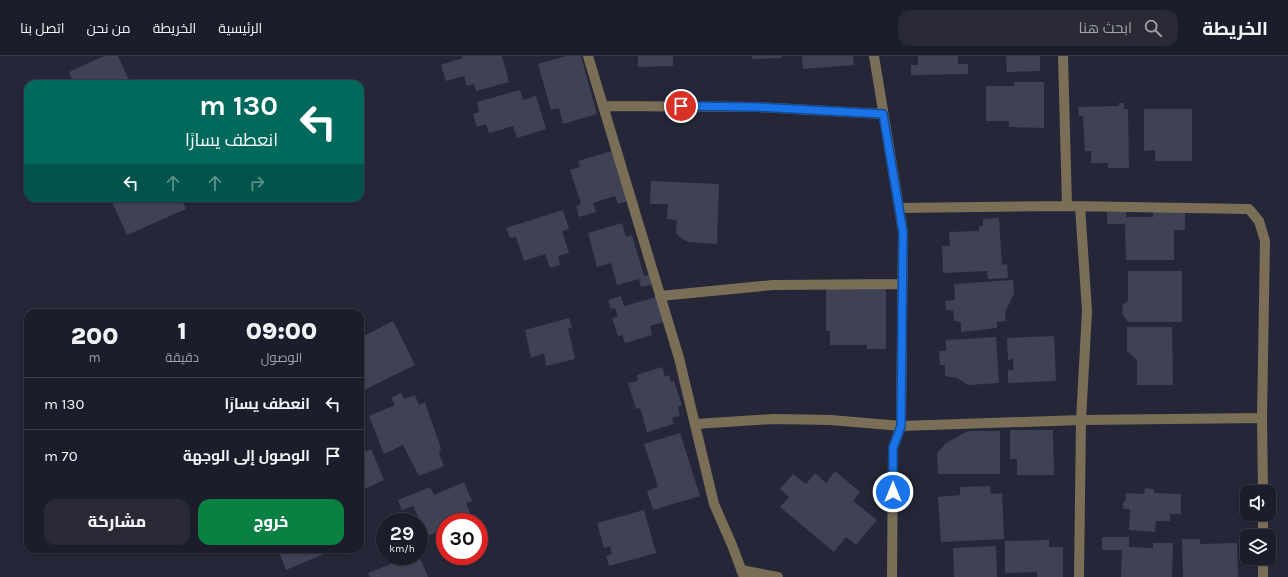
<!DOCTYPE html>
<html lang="ar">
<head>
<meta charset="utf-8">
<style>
	:root { --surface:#1c1d2a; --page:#292a36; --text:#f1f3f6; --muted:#a0a2a8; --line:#3a3b47; --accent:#0b8043 }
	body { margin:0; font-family:Karla,Cairo,sans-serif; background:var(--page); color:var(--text); direction:rtl; height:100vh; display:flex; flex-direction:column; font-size:15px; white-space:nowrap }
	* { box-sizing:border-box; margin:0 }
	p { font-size:13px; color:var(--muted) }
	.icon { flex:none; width:22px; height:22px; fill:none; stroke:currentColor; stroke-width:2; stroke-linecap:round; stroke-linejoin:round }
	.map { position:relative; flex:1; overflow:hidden; direction:ltr }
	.drawer { position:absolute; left:24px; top:253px; width:340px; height:244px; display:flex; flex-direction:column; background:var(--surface); border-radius:12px; box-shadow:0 1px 3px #0004,0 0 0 1px var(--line); direction:rtl }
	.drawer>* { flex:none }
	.hud { position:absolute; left:24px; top:24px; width:340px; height:122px; border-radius:12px; box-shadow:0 1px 3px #0004,0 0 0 1px var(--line); direction:rtl; background:#00695c; color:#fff; overflow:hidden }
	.tools { position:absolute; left:1240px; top:429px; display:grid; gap:8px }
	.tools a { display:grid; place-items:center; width:36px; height:36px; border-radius:8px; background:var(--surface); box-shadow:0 1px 3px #0004,0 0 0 1px var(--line); font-size:20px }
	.speed { position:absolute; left:376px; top:457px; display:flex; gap:8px; font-size:20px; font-weight:700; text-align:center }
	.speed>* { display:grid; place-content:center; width:52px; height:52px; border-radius:50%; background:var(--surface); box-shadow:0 1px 3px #0004,0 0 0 1px var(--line); line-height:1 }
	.speed small { font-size:10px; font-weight:400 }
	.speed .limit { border:6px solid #d22; background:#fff; color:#111 }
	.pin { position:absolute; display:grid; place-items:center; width:34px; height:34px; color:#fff; margin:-17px; border:2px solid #fff; border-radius:50%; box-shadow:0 1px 4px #0007 }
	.me { position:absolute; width:44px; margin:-22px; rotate:0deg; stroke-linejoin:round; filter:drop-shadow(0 0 3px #0008) }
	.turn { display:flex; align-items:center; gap:14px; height:84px; padding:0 20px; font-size:18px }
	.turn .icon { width:52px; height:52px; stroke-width:2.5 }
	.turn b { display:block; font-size:28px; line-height:34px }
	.lanes { display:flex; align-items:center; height:38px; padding:0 20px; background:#0003; justify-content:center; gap:20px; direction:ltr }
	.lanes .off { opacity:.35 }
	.eta { display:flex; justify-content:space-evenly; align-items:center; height:68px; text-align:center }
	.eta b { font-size:24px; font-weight:800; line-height:28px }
	.action { display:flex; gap:8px; margin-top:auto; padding:8px 20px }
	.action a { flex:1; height:46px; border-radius:12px; background:var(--accent); color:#fff; font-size:16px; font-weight:800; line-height:46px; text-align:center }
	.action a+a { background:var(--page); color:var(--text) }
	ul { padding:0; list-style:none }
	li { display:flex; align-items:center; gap:12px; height:52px; padding:0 20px; border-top:1px solid var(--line) }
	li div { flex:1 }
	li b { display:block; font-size:15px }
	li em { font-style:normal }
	header { display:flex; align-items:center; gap:24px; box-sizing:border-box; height:56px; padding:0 20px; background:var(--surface); border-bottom:1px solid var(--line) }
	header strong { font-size:19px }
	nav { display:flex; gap:22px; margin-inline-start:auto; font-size:14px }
	.search { width:280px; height:36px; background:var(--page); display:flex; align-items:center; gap:10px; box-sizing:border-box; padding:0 14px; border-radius:12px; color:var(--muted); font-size:15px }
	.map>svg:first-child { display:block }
	.building { fill:#3f4254 }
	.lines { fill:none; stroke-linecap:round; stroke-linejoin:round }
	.minor { stroke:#7a6e57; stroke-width:10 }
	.route-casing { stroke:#114b97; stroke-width:10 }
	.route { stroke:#1a73e8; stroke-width:7 }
</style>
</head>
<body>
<header>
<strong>الخريطة</strong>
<div class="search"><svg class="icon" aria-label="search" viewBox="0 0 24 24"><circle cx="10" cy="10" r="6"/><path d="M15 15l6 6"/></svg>ابحث هنا</div>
<nav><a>الرئيسية</a><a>الخريطة</a><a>من نحن</a><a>اتصل بنا</a></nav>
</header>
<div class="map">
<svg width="1288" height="521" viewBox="0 0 1288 521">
	<rect width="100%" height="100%" fill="#252738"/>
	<!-- building -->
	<path class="building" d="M104,0h14l13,28h-57l-5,-12z
		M462,0h40l7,26 -33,9 -2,-7 -7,2 -3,-10 -18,5 -5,-16 22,-7z
		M566,0h15l16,58 -34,10 -4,-16 -8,2 -13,-46z
		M638,0h35v10l-35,1z
		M752,0h30v2l-30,1z
		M802,0h51l1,9 -51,4z
		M918,0h40v8h10v10l-57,1v-10h7z
		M1006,0h34v15l-33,1z
		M1014,26h30v46l-35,-1v-6h-23v-35h28z
		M520,34l3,10 13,-4 10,33 -29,9 -4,-12 -24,7 -3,-9 -9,3 -4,-13 6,-2 -2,-10z
		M1119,47h5v6h4l1,59h-21v-5h-17v-12h-6l-2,-35h-4l-1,-9 41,-1z
		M1144,53h48v52h-37v-11l-11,1z
		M612,95l16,50 -10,3 -3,-8 -22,7 3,9 -17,5 -3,-11 5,-2 -11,-34 10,-3 -2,-6z
		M651,125l68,3 -2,60 -28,-2 -7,-3 -6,-6 1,-13 -10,-1 1,-15h-18z
		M110,142h71l5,11 -59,26z
		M563,154l6,19 -7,2 7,22 -11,3 2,9 -10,3 -5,-14 -21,7 -8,-24 -6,1 -4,-10z
		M1126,155v6h27v-5l32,-1v19h-11v30h-48l-1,-36h-18v-12z
		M999,162l3,47 5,-1 1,14 -20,1 -1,-8 -44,2 -1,-27h8l-1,-14 30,-1v-5h4v-7z
		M622,167l4,14 6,-2 12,41 6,-1 3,9 -12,3 -2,-8 -22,6 -6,-22 -14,4 -9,-34z
		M1128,215h54v51h-54l-5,-7 -1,-10 6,-4z
		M1013,224l1,13 -9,20 1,8 -9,1v6l-36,4v-10l-7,-1 -1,-11h-7l-1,-9 10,-1 -1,-16z
		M886,230v63h-19v-4h-37v-14h-4v-44z
		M621,240l3,10 36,-10 7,25 -17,5 2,9 -27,8 -3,-8 -4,1 -6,-18 6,-1 -3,-9 -4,1 -3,-9z
		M569,262l3,10h-4l7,31 -29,7 -2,-13 -13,5 -6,-28z
		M393,265l22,44 -55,27v-54z
		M1127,271h45l1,58h-36v-25l-10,-9z
		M1054,280l2,45 -48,2v-13h6l-1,-11 -5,1 -1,-22z
		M996,281l3,46 -31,2 -11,-7 -12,-2v-11h-5l-1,-14h7v-11z
		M662,311l3,10 4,-2 2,7 3,-1 8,24 -4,2 2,9 -8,2 2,6 -27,8 -7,-24 -4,1 -8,-26 10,-2 -1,-6z
		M401,337l3,6 11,-4 4,10 6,-3 16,47 -2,4 5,13 -25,10 -16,-31 -19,9 -15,-38 26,-11 -4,-7z
		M1010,374h43l1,45h-37v-16h-7z
		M968,375h32v43h-62l-1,-21 9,-10z
		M680,377l20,63 -47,14 -6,-19 11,-4 -14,-43z
		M360,381l6,15 5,-3 13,31 -24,11z
		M835,415l25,21 -7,9 24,19 -21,25 -10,-8 -12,15 -54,-45 9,-10 -9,-8 13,-15 13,10 9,-11 11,10z
		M464,426l8,19 -6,2 7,17 -5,2h-23v7l-18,7 -14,-30 -11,4 -4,-10 32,-13 4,8z
		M990,430l1,8 11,-1 2,46 -63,3 -3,-45 22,-2v-8z
		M1145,432l9,1v4l27,1v20h-11v7h-14l-1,11 -26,-2 1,-21h-6l-2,-5 4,-4v-7l18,1z
		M644,454l12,43 -47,13 -3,-10 6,-2 -2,-8 -6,2 -7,-25z
		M1102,481h27v10l24,1v-5h20l-1,34h-51l1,-27h-20z
		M1182,483h18v5l37,-1 1,34h-55z
		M1049,484v7h14v30h-26v-5l-32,1v-32z
		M996,490l1,31h-43l-1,-29z
		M278,493h52l1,2 -45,19z
		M406,500h13l9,21h-58l-2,-4 38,-15z"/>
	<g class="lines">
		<!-- minor -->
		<path class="minor" d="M588,0l91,302 35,146 18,41 12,32
			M874,0l29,176 -2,194 -8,22 -1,129
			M1063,0l4,150
			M604,50l153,1 126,7
			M899,152l168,-2 182,3 10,12 6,20 -3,177 1,74
			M660,240l113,-11 128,-1
			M696,368l77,-5 58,1 70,6 180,-6 181,-2
			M1263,458v22
			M1263,502v19
			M741,514l37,7
			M1079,521l2,-157 6,-109 -7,-105"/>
	</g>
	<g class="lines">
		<!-- route casing -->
		<g class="route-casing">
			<path id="route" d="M681,50l76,1 126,7 20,118 -2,194 -8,22v44"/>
		</g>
		<!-- route -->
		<use href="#route" class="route"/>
	</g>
</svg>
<div class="tools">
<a><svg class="icon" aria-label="sound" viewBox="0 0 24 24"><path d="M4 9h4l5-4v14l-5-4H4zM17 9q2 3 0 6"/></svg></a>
<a><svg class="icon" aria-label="layers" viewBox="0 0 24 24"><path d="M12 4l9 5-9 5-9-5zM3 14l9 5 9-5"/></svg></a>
</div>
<div class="speed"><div>29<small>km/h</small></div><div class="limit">30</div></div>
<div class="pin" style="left:681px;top:50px;background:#d93025"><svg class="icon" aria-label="arrive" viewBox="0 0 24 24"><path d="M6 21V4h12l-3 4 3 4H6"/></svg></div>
<svg class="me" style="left:893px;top:436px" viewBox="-20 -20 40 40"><circle r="17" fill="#1a73e8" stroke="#fff" stroke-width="3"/><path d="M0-11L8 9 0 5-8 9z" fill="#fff"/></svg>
<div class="hud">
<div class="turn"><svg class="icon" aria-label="left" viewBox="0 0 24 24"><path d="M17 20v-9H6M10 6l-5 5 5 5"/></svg><div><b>130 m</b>انعطف يسارًا</div></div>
<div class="lanes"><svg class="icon" aria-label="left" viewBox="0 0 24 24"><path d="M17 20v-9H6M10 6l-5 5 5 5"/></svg><svg class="icon off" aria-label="ahead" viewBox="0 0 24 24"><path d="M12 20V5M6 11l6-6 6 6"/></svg><svg class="icon off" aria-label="ahead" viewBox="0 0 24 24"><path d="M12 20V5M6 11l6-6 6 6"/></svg><svg class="icon off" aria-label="right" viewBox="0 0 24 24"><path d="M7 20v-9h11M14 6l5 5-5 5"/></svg></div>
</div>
<section class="drawer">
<div class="eta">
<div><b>09:00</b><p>الوصول</p></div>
<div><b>1</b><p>دقيقة</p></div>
<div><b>200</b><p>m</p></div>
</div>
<ul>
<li><svg class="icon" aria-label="left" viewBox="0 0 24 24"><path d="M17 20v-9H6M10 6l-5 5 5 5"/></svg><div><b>انعطف يسارًا</b></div><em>130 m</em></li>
<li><svg class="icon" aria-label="arrive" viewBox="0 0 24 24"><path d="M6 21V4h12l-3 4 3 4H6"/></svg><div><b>الوصول إلى الوجهة</b></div><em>70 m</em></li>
</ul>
<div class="action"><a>خروج</a><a>مشاركة</a></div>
</section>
</div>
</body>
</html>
